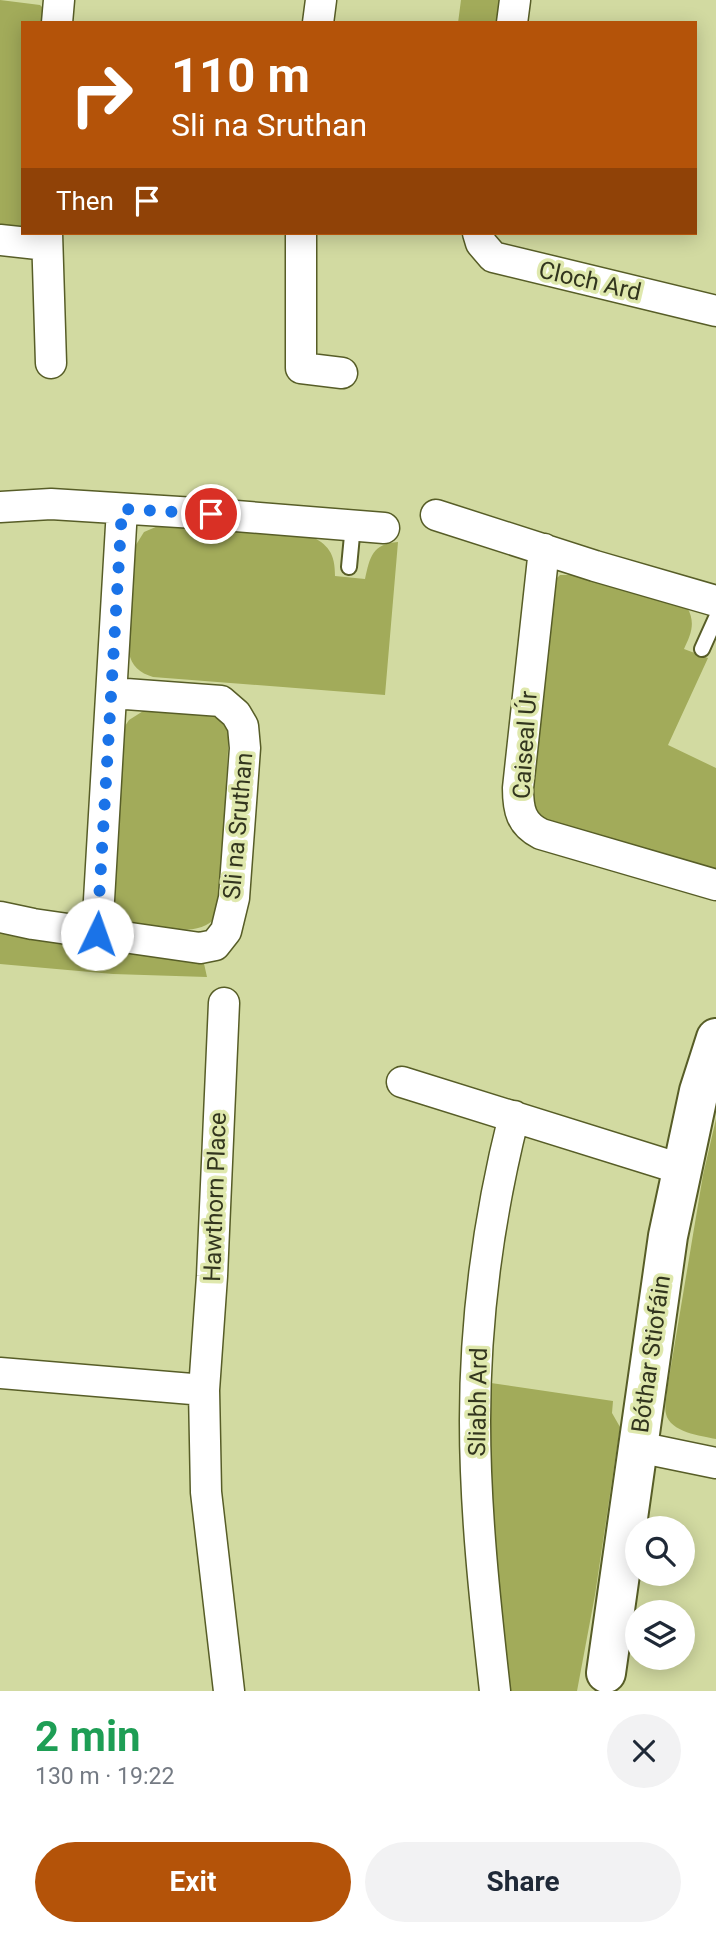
<!DOCTYPE html>
<html lang="en">
<head>
<meta charset="utf-8">
<style>
	:root { --surface:#fff; --page:#f2f2f3; --text:#1f2937; --muted:#747a83; --accent:#b45309 }
	body { margin:0; font-family:Roboto,sans-serif; background:var(--page); color:var(--text); height:100vh; display:flex; flex-direction:column; font-size:26px; white-space:nowrap }
	* { box-sizing:border-box; margin:0 }
	p { font-size:23px; color:var(--muted) }
	.icon { flex:none; width:38px; height:38px; fill:none; stroke:currentColor; stroke-width:2; stroke-linecap:round; stroke-linejoin:round }
	.map { position:relative; height:1691px; overflow:hidden }
	.sheet { display:flex; flex-direction:column; background:var(--surface); flex:1 }
	.sheet>* { flex:none }
	.banner { position:absolute; left:21px; top:21px; width:676px; height:214px; border-radius:0px; box-shadow:0 4px 18px #0003; background:#b45309; color:#fff; overflow:hidden }
	.fabs { position:absolute; left:625px; top:1516px; display:grid; gap:14px }
	.fabs a { display:grid; place-items:center; width:70px; height:70px; border-radius:50%; background:var(--surface); box-shadow:0 4px 18px #0003; font-size:35px }
	.pin { position:absolute; display:grid; place-items:center; width:60px; height:60px; color:#fff; margin:-30px; border:4px solid #fff; border-radius:50%; box-shadow:0 2px 7px #0007 }
	.me { position:absolute; width:77px; margin:-38px; rotate:3deg; stroke-linejoin:round; filter:drop-shadow(0 0 5px #0008) }
	.turn { display:flex; align-items:center; gap:24px; height:147px; padding:0 35px; font-size:32px }
	.turn .icon { width:91px; height:91px; stroke-width:2.5 }
	.turn b { display:block; font-size:49px; line-height:60px }
	.then { display:flex; align-items:center; height:66px; padding:0 35px; background:#0003; gap:14px; font-size:26px }
	.round { display:grid; place-items:center; flex:none; width:74px; height:74px; border-radius:37px; background:var(--page) }
	.headline { display:flex; align-items:center; justify-content:space-between; height:119px; padding:0 35px }
	h1 { font-size:42px; font-weight:700; line-height:52px; color:#1e9e55 }
	.button { display:flex; gap:14px; margin-top:auto; padding:14px 35px }
	.button a { flex:1; height:80px; border-radius:42px; background:var(--accent); color:#fff; font-size:28px; font-weight:700; line-height:80px; text-align:center }
	.button a+a { background:var(--page); color:var(--text) }
	.map>svg:first-child { display:block }
	.green { fill:#a2ab5a }
	.lines { fill:none; stroke-linecap:round; stroke-linejoin:round }
	.lane-casing { stroke:#575d27; stroke-width:18 }
	.street-casing { stroke:#575d27; stroke-width:33 }
	.secondary-casing { stroke:#575d27; stroke-width:42 }
	.lane { stroke:#fff; stroke-width:14 }
	.street { stroke:#fff; stroke-width:30 }
	.secondary { stroke:#fff; stroke-width:38 }
	.route { stroke:#1a73e8; stroke-width:12; stroke-dasharray:0 21.6 }
	.labels { text-anchor:middle; stroke-width:7; stroke-linejoin:round; paint-order:stroke }
	.street-label { font-size:24px; fill:#32351e; stroke:#dfe8ad }
</style>
</head>
<body>
<div class="map">
<svg width="716" height="1691" viewBox="0 0 716 1691">
	<rect width="100%" height="100%" fill="#d2daa1"/>
	<!-- green -->
	<path class="green" d="M0,0l40,5 4,4 3,14h-24v208l-23,1z
		M461,0h44l-2,23h-45z
		M158,526l150,9c21,9 27,19 27,41l30,3c5,-22 7,-35 33,-37l-13,153 -232,-18c-13,-4 -22,-11 -24,-25l5,-104 10,-16z
		M560,575h16l111,32c9,16 4,27 -3,42l24,9 -40,87 48,23v104l-171,-49 -17,-23 14,-92 10,-125z
		M148,708l64,7 8,5 9,12 -9,165 -8,24c-15,15 -69,10 -86,-1 -6,-5 -9,-12 -11,-19l6,-169 8,-12z
		M0,933l90,15 113,11 4,18 -94,-3 -113,-10z
		M716,1119v320c-15,-3 -46,-7 -50,-25 -2,-7 1,-17 1,-24l36,-215z
		M491,1383l122,18 -1,12 8,14 -25,168 -18,96h-68l-5,-24 -17,-226z"/>
	<g class="lines">
		<!-- lane casing -->
		<g class="lane-casing">
			<path id="lane" d="M349,567l4,-42
				M702,649l14,-31"/>
		</g>
		<!-- street casing -->
		<g class="street-casing">
			<path id="street" d="M57,23l2,-23
				M318,23l3,-23
				M512,23l3,-23
				M47,233l4,130
				M301,233v135l41,5
				M478,233l3,10 12,14 223,54
				M0,240l47,5
				M0,507l51,-3 160,10 173,14
				M436,515l159,51 121,35
				M544,549l-26,239c0,22 3,36 23,46l175,51
				M0,917l33,7 167,24 15,-3 11,-14 8,-33 11,-150 -2,-22 -7,-12 -15,-13 -109,-8
				M97,934l25,-425
				M224,1003l-12,273 -8,114 2,102 23,199
				M402,1082l279,87
				M0,1373l204,17
				M638,1447l78,16
				M495,1691c-10,-89 -20,-180 -20,-270 0,-102 14,-206 39,-305"/>
		</g>
		<!-- secondary casing -->
		<g class="secondary-casing">
			<path id="secondary" d="M606,1673l62,-437 31,-145 17,-53"/>
		</g>
		<!-- lane -->
		<use href="#lane" class="lane"/>
		<!-- street -->
		<use href="#street" class="street"/>
		<!-- secondary -->
		<use href="#secondary" class="secondary"/>
	</g>
	<g class="lines">
		<!-- route -->
		<path class="route" d="M97,934l25,-425 89,5"/>
	</g>
	<g class="labels">
		<!-- street labels -->
		<g class="street-label">
			<text transform="translate(590 281) rotate(13)" y="8">Cloch Ard</text>
			<text transform="translate(525 745) rotate(-86)" y="8">Caiseal Úr</text>
			<text transform="translate(238 826) rotate(-85)" y="8">Sli na Sruthan</text>
			<text transform="translate(215 1197) rotate(-88)" y="8">Hawthorn Place</text>
			<text transform="translate(651 1354) rotate(-82)" y="8">Bóthar Stiofáin</text>
			<text transform="translate(478 1402) rotate(-89)" y="8">Sliabh Ard</text>
		</g>
	</g>
</svg>
<div class="fabs">
<a><svg class="icon" aria-label="search" viewBox="0 0 24 24"><circle cx="10" cy="10" r="6"/><path d="M15 15l6 6"/></svg></a>
<a><svg class="icon" aria-label="layers" viewBox="0 0 24 24"><path d="M12 4l9 5-9 5-9-5zM3 14l9 5 9-5"/></svg></a>
</div>
<div class="pin" style="left:211px;top:514px;background:#d93025"><svg class="icon" aria-label="arrive" viewBox="0 0 24 24"><path d="M6 21V4h12l-3 4 3 4H6"/></svg></div>
<svg class="me" style="left:97px;top:934px" viewBox="-20 -20 40 40"><circle r="19" fill="#fff"/><path d="M0-13L10 11 0 6-10 11z" fill="#1a73e8"/></svg>
<div class="banner">
<div class="turn"><svg class="icon" aria-label="right" viewBox="0 0 24 24"><path d="M7 20v-9h11M14 6l5 5-5 5"/></svg><div><b>110 m</b>Sli na Sruthan</div></div>
<div class="then">Then<svg class="icon" aria-label="arrive" viewBox="0 0 24 24"><path d="M6 21V4h12l-3 4 3 4H6"/></svg></div>
</div>
</div>
<section class="sheet">
<div class="headline"><div><h1>2 min</h1><p>130 m · 19:22</p></div><a class="round"><svg class="icon" aria-label="close" viewBox="0 0 24 24"><path d="M6 6l12 12M18 6L6 18"/></svg></a></div>
<div class="button"><a>Exit</a><a>Share</a></div>
</section>
</body>
</html>
